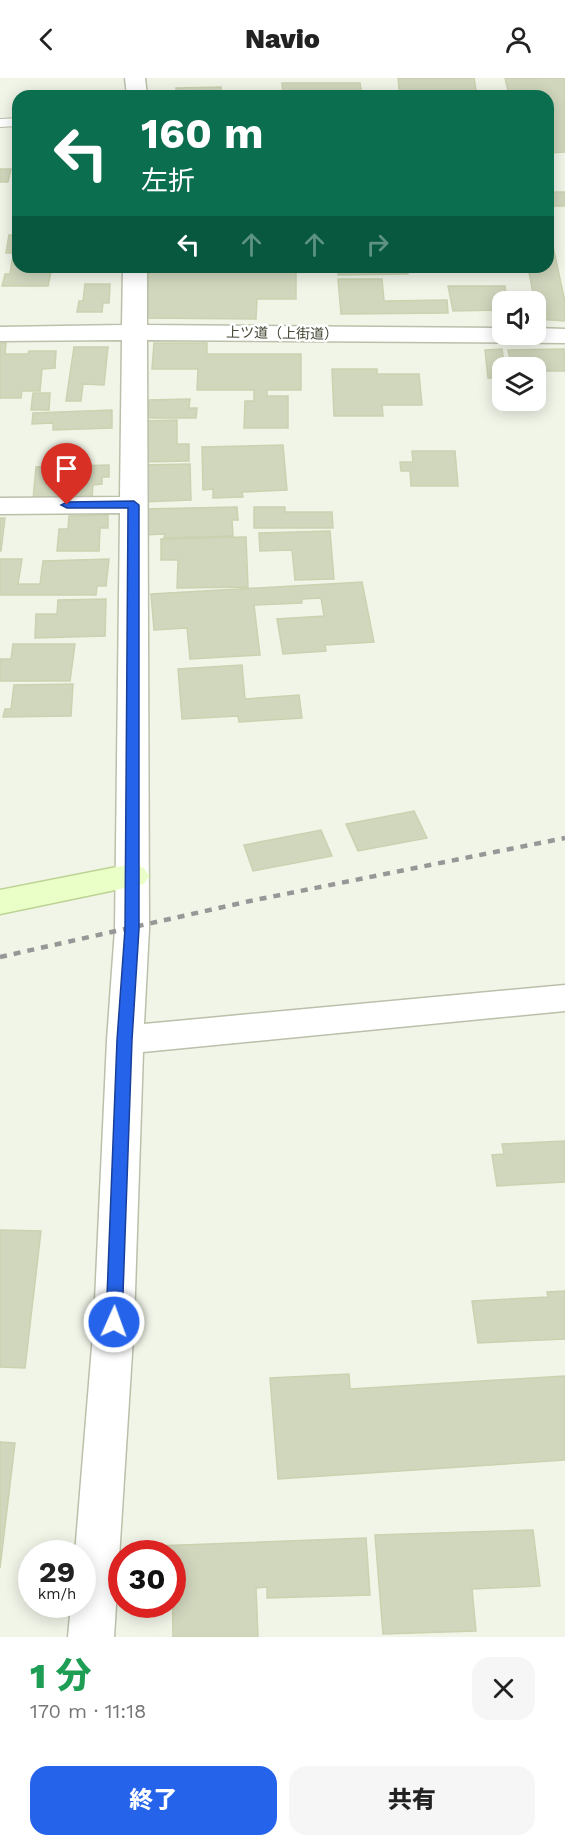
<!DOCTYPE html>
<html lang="ja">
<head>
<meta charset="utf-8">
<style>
	:root { --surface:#fff; --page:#f6f6f6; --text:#222; --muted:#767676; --accent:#2563eb }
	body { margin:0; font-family:"Work Sans","Noto Sans JP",sans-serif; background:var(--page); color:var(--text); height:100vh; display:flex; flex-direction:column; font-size:22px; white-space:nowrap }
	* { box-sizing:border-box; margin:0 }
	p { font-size:20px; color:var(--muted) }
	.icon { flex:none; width:33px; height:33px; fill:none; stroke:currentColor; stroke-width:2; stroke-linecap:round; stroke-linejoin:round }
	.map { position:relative; height:1559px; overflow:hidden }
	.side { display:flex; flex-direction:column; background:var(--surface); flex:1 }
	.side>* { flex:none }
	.top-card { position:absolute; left:12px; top:12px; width:542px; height:183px; border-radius:18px; box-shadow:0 3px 15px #0003; background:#0b6e4f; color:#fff; overflow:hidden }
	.fabs { position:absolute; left:492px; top:213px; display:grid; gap:12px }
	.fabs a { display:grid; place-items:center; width:54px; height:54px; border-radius:12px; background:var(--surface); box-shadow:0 3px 15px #0003; font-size:30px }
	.speed { position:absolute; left:18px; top:1462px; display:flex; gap:12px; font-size:30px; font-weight:700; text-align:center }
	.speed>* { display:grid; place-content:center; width:78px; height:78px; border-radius:50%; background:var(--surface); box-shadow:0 3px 15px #0003; line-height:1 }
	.speed small { font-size:15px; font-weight:400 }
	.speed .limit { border:9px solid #d22; background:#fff; color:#111 }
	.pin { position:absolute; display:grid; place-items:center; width:51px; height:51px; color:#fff; margin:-62px -26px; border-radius:50% 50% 50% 0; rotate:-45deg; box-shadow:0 0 6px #0007 }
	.pin .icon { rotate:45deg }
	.me { position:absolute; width:66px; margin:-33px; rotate:2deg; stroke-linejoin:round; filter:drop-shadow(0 0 4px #0008) }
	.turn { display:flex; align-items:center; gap:21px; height:126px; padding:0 30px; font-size:27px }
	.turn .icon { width:78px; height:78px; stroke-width:2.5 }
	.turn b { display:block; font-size:42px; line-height:51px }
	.lanes { display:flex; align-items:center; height:57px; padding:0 30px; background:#0003; justify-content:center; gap:30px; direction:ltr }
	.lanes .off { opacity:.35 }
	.round { display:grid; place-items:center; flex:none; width:63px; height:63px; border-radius:18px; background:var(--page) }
	.summary { display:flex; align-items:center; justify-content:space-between; height:102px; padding:0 30px }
	h1 { font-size:36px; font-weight:800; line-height:45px; color:#1e9e55 }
	.primary-button { display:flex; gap:12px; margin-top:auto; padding:12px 30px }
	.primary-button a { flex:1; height:69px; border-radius:18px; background:var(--accent); color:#fff; font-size:24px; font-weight:800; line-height:69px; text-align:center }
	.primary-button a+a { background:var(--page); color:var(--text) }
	header { display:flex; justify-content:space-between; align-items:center; height:78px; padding:0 30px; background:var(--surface); font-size:27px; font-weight:800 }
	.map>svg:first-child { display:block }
	.building { fill:#d1d7bd; stroke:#cad2b0; stroke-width:1.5 }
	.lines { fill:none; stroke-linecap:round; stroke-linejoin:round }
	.lane-casing { stroke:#bac0aa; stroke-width:2 }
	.street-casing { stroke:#bac0aa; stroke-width:3 }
	.secondary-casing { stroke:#bdd394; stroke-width:3 }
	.lane { fill:#fff; fill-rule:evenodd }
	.street { fill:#fff; fill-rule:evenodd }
	.secondary { fill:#eaffc8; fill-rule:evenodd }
	.rail { stroke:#979797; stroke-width:4.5; stroke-dasharray:7 7; stroke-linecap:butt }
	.route { fill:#2563eb; stroke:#184099; stroke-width:1.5 }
	.labels { text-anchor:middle; stroke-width:5; stroke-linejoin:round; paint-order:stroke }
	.far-street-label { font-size:14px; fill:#444836; stroke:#fff }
</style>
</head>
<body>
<header><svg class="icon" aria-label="back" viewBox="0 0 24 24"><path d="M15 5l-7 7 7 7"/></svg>Navio<svg class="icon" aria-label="person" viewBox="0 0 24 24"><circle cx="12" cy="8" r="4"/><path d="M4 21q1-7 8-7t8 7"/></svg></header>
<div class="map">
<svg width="565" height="1559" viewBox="0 0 565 1559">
	<rect width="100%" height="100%" fill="#f1f5e8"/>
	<!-- building -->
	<path class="building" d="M398,0h76l3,18h-77z
		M505,0h60v74l-17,1v-57h-33l-1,-5h-6z
		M282,5h78l2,13h-79z
		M221,9v9h-45v-8z
		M0,91h11l-3,13h-8z
		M548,114h17v14h-14l2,12h-5z
		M548,145l17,79v19l-27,-2 -10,-52h20z
		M16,148l2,27h-12l3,-18h6z
		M12,182h6v7h34l-4,19h-46l3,-12h5z
		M150,189h146v32h-39l-1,20 -112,-1z
		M338,189h69l1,7 -70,1z
		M338,201h44l2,22 63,-1 1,13 -107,1z
		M85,206h25l-1,19h-6l-1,9h-25l2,-11h4z
		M448,208h57l2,16 -10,1 2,7 -46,1z
		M0,265h6l-1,11h23l1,-3h27l-1,17 -13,1 -2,22h-18l-1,7h-21z
		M154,265h53v11h94v36h-34v6h21v32h-44l1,-27h9v-11h-57l1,-21h-46z
		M74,269h34l-4,38 -21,-1 -2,17h-15z
		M502,271l3,19h-3v10h-14l-3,-28z
		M564,271l1,22h-29v-3h-24l-4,-18z
		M332,291h45v5h42l3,31h-40l1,11h-49z
		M33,315h17l-1,17h-18z
		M190,321l-1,9h8l-1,10h-48l1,-18z
		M112,332v18l-59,2v-7l-21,1 1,-11z
		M177,342v24h12v17l-50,1 2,-41z
		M283,367l4,45 -45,2 1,5 -30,1v-9l-10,1 -1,-43z
		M412,373h43l3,35h-47l-1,-15h-9l-1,-9h13z
		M190,386l1,36 -50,2v-37z
		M109,387v12h-7v7l-9,1 -1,14 -59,1 3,-33z
		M237,429l1,13h-6l1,16 -69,2 1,-4 -23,1 1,-26z
		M254,429h31v5h47l1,16h-79z
		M108,437v13h-8l-1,23h-42l2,-22h9l1,-13z
		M0,440h5l-4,33h-1z
		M330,453l4,48 -39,1 -3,-30 -32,1 -1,-18z
		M246,459l2,50 -71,1 1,-28h-17v-21z
		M0,481h22l-4,25h22l3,-23 66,-2 -3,27h-9l-1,9h-96z
		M362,504l12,60 -49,3 1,6 -43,3 -6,-35 47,-3 -3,-18 -19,1v4l-48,2 6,50 -70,4 -3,-31 -33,2 -3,-36z
		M106,521l-1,37 -70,2 1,-24h21l1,-14z
		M13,566h62l-5,37h-70v-22h11z
		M242,587l3,34 54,-4 3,23 -63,4 -1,-6 -56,3 -4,-50z
		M73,606l-2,32 -68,1 2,-8h6l3,-24z
		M414,733l13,27 -69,13 -12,-27z
		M321,752l11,26 -79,15 -9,-26z
		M565,1063v41l-68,4 -5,-31 12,-1 -2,-10z
		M0,1152l41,1 -16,137 -25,-1z
		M565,1213v48l-87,4 -6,-42 76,-4 -1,-5z
		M349,1296l1,15 215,-13v84l-287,19 -8,-101z
		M0,1364l15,1 -15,125z
		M533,1452l7,56 -68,3 4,42 -93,3 -8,-99z
		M366,1460l4,57 -103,3v-11l-11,1 2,49h-85l-1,-83h-45v-7z"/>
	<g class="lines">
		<!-- lane casing -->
		<g class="lane-casing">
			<path id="lane" d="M18,40v8l-18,1v-8z"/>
		</g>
		<!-- street casing -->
		<g class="street-casing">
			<path id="street" d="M125,0h20l2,18h-20z
				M123,189h24v58l355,3v6h34v-6l29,1v14l-418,-3 2,589 -5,95 421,-39v26l-422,41 -9,270 -20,315h-46l3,-32h11v-51h-7l19,-232 13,-282 8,-111 5,-416 -120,1v-16l120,-1 2,-157 -122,1v-14l122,-2z"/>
		</g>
		<!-- secondary casing -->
		<g class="secondary-casing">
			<path id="secondary" d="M132,786l12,4 5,8 -5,8 -144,30v-24z"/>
		</g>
		<!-- lane -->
		<use href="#lane" class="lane"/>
		<!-- street -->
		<use href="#street" class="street"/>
		<!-- secondary -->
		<use href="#secondary" class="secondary"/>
		<!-- rail -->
		<path class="rail" d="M0,879l250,-56 315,-63"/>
	</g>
	<!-- route -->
	<path class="route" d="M134,423l5,4v424l-7,111 -10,282 -2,5 -6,2 -6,-2 -2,-5 11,-282 8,-111 3,-421h-61l-6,-3 6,-3z"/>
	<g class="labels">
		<!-- far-street labels -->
		<g class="far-street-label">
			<text transform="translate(282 255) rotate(1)" y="5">上ツ道（上街道）</text>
		</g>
	</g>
</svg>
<div class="fabs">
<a><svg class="icon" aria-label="sound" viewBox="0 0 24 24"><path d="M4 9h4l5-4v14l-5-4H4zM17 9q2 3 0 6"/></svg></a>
<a><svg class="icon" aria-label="layers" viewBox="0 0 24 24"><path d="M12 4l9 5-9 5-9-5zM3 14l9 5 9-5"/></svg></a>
</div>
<div class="speed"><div>29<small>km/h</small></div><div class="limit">30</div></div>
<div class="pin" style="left:67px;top:427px;background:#d93025"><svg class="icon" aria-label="arrive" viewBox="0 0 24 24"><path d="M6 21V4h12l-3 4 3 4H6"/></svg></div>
<svg class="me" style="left:114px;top:1244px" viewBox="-20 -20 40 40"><circle r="17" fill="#2563eb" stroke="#fff" stroke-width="3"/><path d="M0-11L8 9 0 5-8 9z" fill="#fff"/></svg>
<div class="top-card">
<div class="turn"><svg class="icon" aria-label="left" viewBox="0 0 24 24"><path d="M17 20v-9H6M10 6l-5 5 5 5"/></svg><div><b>160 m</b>左折</div></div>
<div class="lanes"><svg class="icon" aria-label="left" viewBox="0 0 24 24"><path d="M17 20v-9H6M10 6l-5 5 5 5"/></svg><svg class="icon off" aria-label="ahead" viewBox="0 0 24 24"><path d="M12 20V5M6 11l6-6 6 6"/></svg><svg class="icon off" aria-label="ahead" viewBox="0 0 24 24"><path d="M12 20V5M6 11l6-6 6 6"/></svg><svg class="icon off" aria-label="right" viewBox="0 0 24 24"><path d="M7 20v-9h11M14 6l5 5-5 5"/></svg></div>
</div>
</div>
<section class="side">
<div class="summary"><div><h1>1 分</h1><p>170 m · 11:18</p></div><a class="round"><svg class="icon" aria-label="close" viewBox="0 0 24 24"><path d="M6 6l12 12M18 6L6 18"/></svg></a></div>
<div class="primary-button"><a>終了</a><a>共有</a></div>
</section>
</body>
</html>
